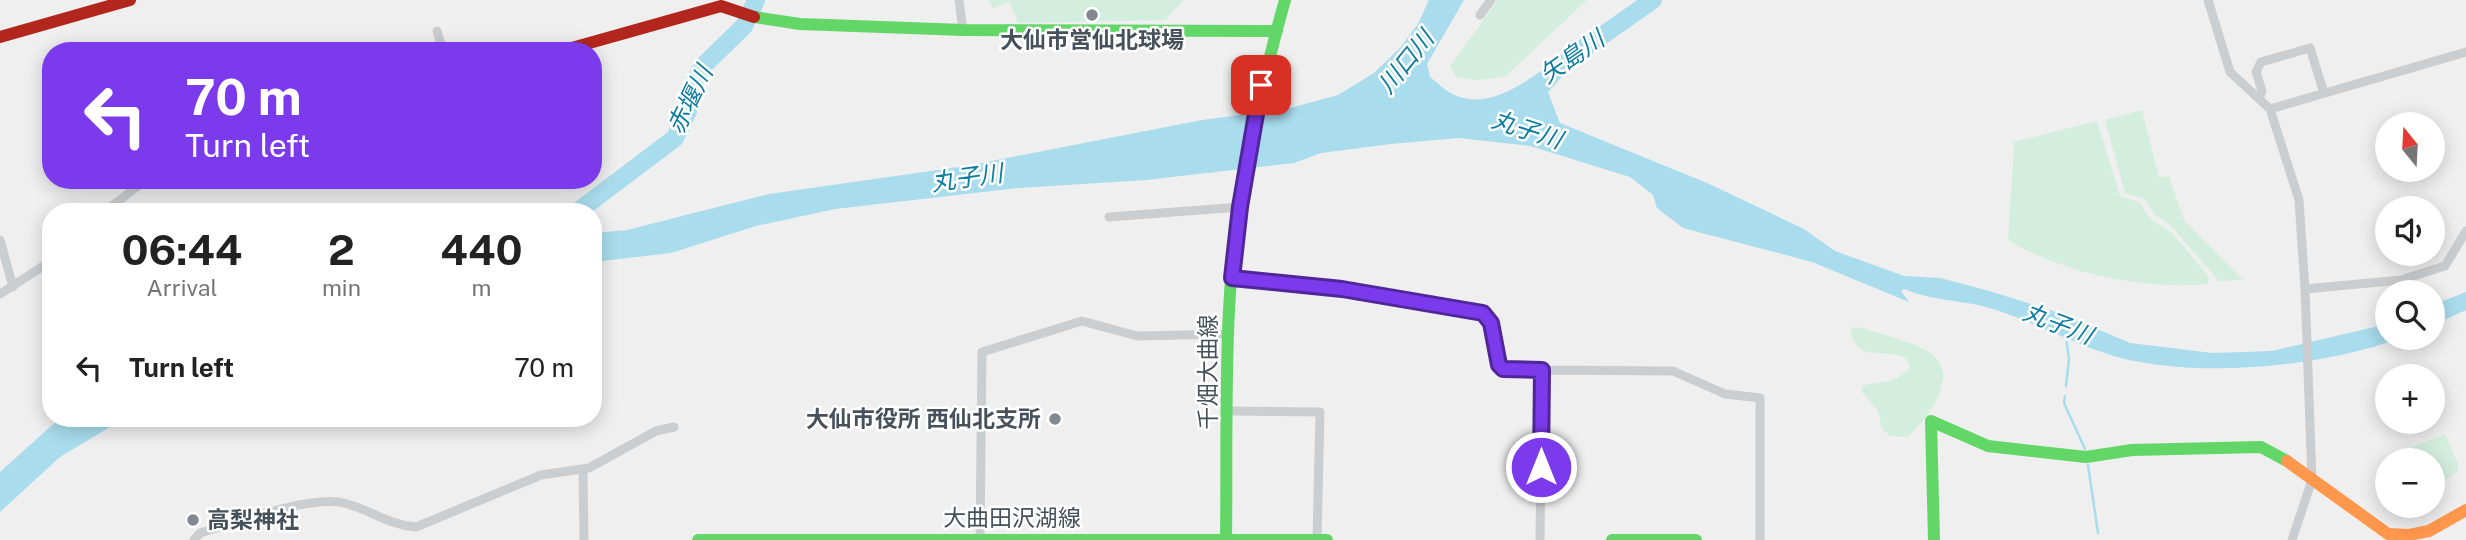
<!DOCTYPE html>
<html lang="en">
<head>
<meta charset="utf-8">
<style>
	:root { --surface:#fff; --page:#f6f6f6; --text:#222; --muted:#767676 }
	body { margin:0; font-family:"Public Sans","Noto Sans JP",sans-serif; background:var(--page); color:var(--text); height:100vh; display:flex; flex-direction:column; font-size:26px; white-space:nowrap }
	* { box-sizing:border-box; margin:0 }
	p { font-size:23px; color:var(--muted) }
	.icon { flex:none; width:38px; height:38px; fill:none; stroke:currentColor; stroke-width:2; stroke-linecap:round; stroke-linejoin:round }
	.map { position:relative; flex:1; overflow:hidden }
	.side { position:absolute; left:42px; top:203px; width:560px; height:224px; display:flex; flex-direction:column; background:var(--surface); border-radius:28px; box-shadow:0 4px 18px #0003 }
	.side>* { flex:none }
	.top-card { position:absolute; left:42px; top:42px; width:560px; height:147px; border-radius:28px; box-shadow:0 4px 18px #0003; background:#7c3aed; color:#fff; overflow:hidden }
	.needle { width:46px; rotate:342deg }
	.fabs { position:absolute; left:2375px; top:112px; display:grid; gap:14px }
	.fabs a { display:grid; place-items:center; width:70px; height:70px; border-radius:50%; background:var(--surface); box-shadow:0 4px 18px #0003; font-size:35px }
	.pin { position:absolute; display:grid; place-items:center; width:60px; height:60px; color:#fff; margin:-30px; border-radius:14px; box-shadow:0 4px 10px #0006 }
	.me { position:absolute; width:77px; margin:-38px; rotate:0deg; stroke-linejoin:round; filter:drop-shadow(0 0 5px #0008) }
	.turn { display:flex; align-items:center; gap:24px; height:147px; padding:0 28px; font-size:32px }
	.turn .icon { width:91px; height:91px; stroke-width:2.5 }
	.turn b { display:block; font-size:49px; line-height:60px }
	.eta { display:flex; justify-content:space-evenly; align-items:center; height:119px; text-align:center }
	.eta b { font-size:42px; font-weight:700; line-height:49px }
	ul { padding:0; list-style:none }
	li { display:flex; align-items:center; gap:21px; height:91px; padding:0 28px }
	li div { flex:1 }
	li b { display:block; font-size:26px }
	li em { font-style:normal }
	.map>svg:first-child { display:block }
	.green { fill:#d3eede }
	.water { fill:#a9dcec }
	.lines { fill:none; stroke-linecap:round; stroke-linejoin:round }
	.stream { stroke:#a9dcec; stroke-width:2.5 }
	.river { stroke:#a9dcec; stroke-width:18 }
	.street { stroke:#cbced0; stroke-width:9 }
	.fast { stroke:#63d668; stroke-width:12 }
	.slow { stroke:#ff974d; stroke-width:12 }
	.jam { stroke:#b3261e; stroke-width:12 }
	.route-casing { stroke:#51269a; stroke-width:18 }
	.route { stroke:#7c3aed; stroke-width:12 }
	.poi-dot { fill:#82888f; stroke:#fff; stroke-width:2.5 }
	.labels { text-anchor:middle; stroke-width:5; stroke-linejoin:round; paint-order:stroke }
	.poi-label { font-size:23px; font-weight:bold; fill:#46515b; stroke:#fff }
	.street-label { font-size:23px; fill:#46515b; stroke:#fff }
	.water-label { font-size:24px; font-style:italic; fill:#0d7da0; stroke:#fff }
</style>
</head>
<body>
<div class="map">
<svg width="2466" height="540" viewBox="0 0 2466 540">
	<rect width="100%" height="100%" fill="#f0efef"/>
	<!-- green -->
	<path class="green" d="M989,0h195l-19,20 -147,3 -9,-22 -16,8z
		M1498,0h89l-81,76 -27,4 -23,-3 -6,-11z
		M2142,110l17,68 10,-2 15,44 59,60 -24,1 -48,-55 -16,-11 -11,-16 -19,-6 -20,-73z
		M2097,121l23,75 20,7 10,15 23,16 36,43 -2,7c-63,6 -145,-11 -199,-44l6,-98z
		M1853,327l10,1c19,7 58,15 72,29 23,23 -9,63 -27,80l-18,-1 -8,-7 -4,-18 -17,-21 2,-5c20,-4 33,-1 47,-18l-4,-9c-27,-11 -47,6 -56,-27z
		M2445,434l13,29v8l-25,17 -1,-28h-37l-2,-5z"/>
	<!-- water -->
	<path class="water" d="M1429,0h35l-37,64 3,13c8,6 17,16 27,19 45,18 101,-40 133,-65l15,13 -36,25 -21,23 12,31 147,60 97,46 31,22 69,25 36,2 46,12 73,23 71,30 83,10 59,-2 115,-27v14h14c-79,29 -202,41 -284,19 -43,-12 -82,-35 -124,-48 -28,-9 -62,-8 -89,-20l-3,2 8,11 -97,-40 -129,-34 -26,-20 -4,-13 -23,-18 -100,-31 -71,-8 -68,6 -70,9 -27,10 -148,17 -127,8 -184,21 -79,17 -85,27 -78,9v-29l34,-3 142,-36 197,-28 236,-46 88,-12 48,-13 36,-22 26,-25 18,-24z
		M2466,292v18l-33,15v-20z
		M60,418h65l-65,39 -60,55v-40z"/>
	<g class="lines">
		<!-- stream -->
		<path class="stream" d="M2066,386l3,-27 -3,-22
			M2065,396l-1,7 21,46
			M2088,465l10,68"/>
		<!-- river -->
		<path class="river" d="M1579,52l74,-52
			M577,212l98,-74 13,-27 5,-27 10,-18 41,-40 12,-26"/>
		<!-- street -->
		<path class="street" d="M959,0l4,30
			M2208,0l22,72 40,37
			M1480,15l11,-15
			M437,31l6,20
			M2466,52l-196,57 29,91 6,89 96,-9 44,-14 21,-35
			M2259,99l3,-8 -6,-19 5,-10 49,-14 14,45
			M104,212l42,-32
			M1109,217l131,-10
			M0,240l13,47
			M1232,278l110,11 141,24 8,10 8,42 4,4 39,1
			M0,294l51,-33
			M1229,411l91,1 -3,128
			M583,470l1,70
			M980,539l2,-187 100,-31 55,15 93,-2
			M194,540l6,-7c33,-10 111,-38 144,-30 25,6 44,22 72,24l125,-52 48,-7 67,-37 18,-4
			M1540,540l2,-170 131,1 52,23 35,4v142
			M2292,540l20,-60 -7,-191"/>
		<!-- fast -->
		<path class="fast" d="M754,17l46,7 163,6 314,1
			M698,540h629
			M1226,540c1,-76 -1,-154 3,-230 5,-106 28,-209 56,-310
			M1612,540h84
			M1934,540l-3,-119 57,25 98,11 46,-7 129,-3 26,14"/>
		<!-- slow -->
		<path class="slow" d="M2287,461l101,73 21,1 20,-4 37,-21"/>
		<!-- jam -->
		<path class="jam" d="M0,37l130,-37
			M561,51l160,-45 33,11"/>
	</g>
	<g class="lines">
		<!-- route casing -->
		<g class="route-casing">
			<path id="route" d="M1261,85l-21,122 -8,71 110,11 141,24 8,10 8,42 4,4 39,1 -1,97"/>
		</g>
		<!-- route -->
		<use href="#route" class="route"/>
	</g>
	<!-- markers -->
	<g class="poi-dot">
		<circle cx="1092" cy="15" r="7"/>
		<circle cx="1055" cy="419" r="7"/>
		<circle cx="193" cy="520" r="7"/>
	</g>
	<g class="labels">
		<!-- poi labels -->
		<g class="poi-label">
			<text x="1092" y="48">大仙市営仙北球場</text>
			<text x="1041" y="427" text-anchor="end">大仙市役所 西仙北支所</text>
			<text x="207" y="528" text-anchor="start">高梨神社</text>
		</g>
		<!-- street labels -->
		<g class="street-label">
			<text transform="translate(1208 372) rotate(-90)" y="8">千畑大曲線</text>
			<text x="1012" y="526">大曲田沢湖線</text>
		</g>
		<!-- water labels -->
		<g class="water-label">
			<text transform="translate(1572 57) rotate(-35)" y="8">矢島川</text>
			<text transform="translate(1406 62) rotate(-51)" y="8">川口川</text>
			<text transform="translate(690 100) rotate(-64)" y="8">赤堰川</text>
			<text transform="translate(1527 130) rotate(18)" y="8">丸子川</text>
			<text transform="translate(967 178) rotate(-8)" y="8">丸子川</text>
			<text transform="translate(2058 324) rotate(21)" y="8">丸子川</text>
		</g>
	</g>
</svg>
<div class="fabs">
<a><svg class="needle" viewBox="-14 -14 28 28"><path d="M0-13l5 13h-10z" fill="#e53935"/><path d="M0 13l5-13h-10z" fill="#767676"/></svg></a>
<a><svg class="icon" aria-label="sound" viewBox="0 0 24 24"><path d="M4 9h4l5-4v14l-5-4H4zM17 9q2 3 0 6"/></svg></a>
<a><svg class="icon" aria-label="search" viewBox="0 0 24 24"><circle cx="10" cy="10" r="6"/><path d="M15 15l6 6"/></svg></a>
<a>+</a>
<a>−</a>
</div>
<div class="pin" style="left:1261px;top:85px;background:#d93025"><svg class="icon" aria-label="arrive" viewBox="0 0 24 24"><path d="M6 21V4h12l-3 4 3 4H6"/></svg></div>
<svg class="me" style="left:1541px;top:467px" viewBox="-20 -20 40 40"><circle r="17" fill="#7c3aed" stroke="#fff" stroke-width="3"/><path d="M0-11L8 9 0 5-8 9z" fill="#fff"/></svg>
<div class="top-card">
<div class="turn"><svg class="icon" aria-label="left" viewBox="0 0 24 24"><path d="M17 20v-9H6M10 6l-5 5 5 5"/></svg><div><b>70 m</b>Turn left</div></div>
</div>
<section class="side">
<div class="eta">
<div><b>06:44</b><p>Arrival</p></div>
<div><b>2</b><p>min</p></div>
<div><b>440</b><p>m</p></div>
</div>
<ul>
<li><svg class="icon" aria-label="left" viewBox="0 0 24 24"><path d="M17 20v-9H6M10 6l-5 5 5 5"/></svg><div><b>Turn left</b></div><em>70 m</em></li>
</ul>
</section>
</div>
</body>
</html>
